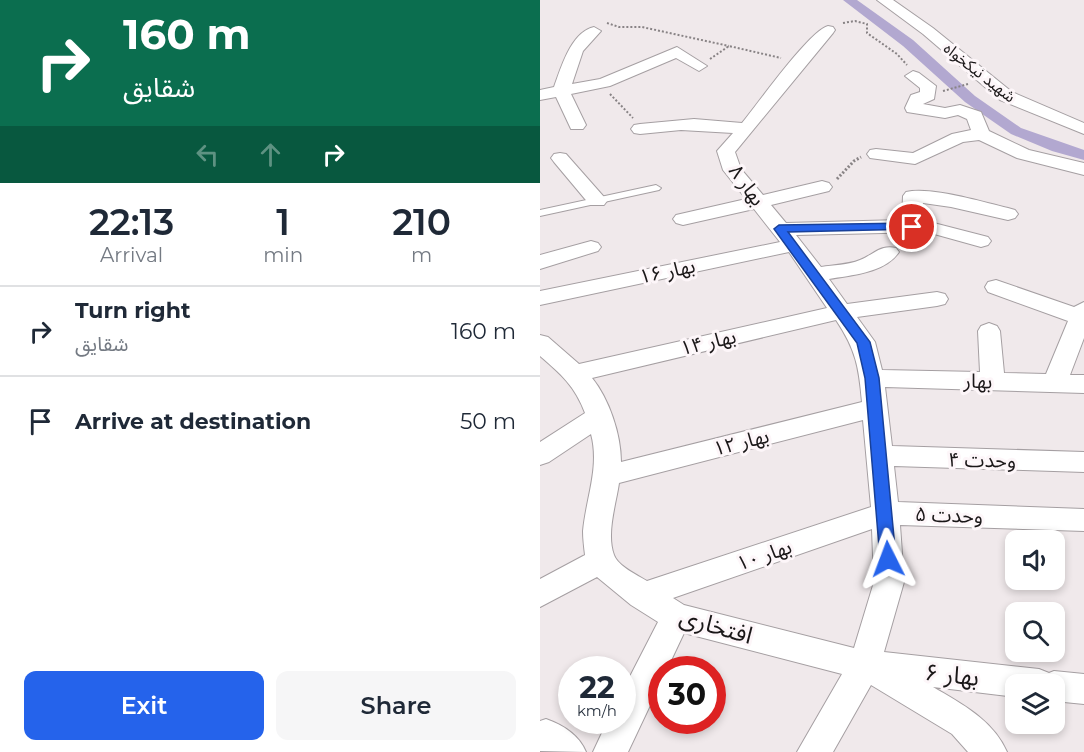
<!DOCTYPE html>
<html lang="en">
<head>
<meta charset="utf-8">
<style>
	:root { --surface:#fff; --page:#f6f6f7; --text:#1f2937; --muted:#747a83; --line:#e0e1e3; --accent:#2563eb }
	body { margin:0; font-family:Montserrat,"Noto Sans Arabic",sans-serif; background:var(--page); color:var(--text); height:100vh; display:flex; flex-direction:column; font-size:22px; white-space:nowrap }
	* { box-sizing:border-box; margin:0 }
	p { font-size:20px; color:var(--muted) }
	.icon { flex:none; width:33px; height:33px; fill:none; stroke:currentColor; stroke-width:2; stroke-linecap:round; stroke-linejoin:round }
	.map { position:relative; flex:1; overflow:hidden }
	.details { display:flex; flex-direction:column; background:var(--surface); width:540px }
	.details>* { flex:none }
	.top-card { background:#0b6e4f; color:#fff; overflow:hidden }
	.fabs { position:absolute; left:465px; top:530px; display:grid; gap:12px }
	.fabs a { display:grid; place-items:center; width:60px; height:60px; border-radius:12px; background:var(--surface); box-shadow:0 3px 9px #0003; font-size:30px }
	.speed { position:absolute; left:18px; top:656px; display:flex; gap:12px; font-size:30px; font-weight:700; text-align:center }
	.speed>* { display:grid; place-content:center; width:78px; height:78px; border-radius:50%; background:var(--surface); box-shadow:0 3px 9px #0003; line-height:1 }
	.speed small { font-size:15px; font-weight:400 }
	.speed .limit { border:9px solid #d22; background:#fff; color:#111 }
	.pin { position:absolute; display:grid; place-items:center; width:51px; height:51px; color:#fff; margin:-26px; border:3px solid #fff; border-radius:50%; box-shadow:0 2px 6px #0007 }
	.me { position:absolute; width:66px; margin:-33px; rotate:357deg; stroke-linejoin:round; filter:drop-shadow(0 0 4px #0008) }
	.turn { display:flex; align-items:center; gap:21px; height:126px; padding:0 24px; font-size:27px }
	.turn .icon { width:78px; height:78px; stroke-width:2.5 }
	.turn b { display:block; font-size:42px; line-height:51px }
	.lanes { display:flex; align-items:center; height:57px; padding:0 24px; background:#0003; justify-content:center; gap:30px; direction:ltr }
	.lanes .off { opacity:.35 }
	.eta { display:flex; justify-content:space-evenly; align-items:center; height:102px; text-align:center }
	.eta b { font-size:36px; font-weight:600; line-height:42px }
	.action { display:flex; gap:12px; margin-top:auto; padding:12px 24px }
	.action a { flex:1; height:69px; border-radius:12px; background:var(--accent); color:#fff; font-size:24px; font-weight:600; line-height:69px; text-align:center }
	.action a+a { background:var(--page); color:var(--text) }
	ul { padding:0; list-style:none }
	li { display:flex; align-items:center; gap:18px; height:90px; padding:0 24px; border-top:2px solid var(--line) }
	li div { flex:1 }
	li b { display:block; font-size:22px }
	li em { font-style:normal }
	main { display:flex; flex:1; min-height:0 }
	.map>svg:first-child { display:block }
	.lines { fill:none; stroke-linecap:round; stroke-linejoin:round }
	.canal { fill:#b2a8d0; fill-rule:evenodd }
	.service-casing { stroke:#a59fa2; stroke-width:2 }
	.minor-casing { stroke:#a59fa2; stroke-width:2 }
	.path-far1 { stroke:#888385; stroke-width:2; stroke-dasharray:2 2; stroke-linecap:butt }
	.path { stroke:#888385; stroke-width:3; stroke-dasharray:2 2; stroke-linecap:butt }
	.service { fill:#fff; fill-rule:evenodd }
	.minor { fill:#fff; fill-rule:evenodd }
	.route { fill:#2563eb; stroke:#184099; stroke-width:1.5 }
	.labels { text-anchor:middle; stroke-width:6; stroke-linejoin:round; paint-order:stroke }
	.far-street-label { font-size:16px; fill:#1a1718; stroke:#fdf6f9 }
	.street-label { font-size:20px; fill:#1a1718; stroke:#fdf6f9 }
	.near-street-label { font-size:24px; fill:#1a1718; stroke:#fdf6f9 }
</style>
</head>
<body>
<main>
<section class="details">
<div class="top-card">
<div class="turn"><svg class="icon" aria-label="right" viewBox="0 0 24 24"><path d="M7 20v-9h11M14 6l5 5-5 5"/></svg><div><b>160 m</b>شقایق</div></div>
<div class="lanes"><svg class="icon off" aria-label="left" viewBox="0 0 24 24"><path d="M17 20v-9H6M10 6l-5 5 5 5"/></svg><svg class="icon off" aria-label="ahead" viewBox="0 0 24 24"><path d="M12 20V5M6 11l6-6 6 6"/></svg><svg class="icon" aria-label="right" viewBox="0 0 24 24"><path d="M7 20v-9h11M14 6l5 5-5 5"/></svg></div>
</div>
<div class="eta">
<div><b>22:13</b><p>Arrival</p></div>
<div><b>1</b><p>min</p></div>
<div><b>210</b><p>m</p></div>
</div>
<ul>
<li><svg class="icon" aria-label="right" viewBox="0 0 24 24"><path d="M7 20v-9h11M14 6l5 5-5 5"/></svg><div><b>Turn right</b><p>شقایق</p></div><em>160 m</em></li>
<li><svg class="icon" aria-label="arrive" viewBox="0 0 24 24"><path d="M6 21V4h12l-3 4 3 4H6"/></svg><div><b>Arrive at destination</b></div><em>50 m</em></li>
</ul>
<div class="action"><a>Exit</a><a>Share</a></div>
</section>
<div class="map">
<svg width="544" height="752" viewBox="0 0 544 752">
	<rect width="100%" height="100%" fill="#f0e9eb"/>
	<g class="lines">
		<!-- canal -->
		<path class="canal" d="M303,0h14l56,40 62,56 46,32 63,22v10l-32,-9 -41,-17 -46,-32 -62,-56z"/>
		<!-- service casing -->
		<g class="service-casing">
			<path id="service" d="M116,185l5,3 -2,2 -119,26v-6z"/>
		</g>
		<!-- minor casing -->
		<g class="minor-casing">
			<path id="minor" d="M337,0h16l40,28 79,64 72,31v11l-84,-34 -77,-66z
				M288,26l5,1 2,3 -2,3 -98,119 6,17 22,26 59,-14 7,2 3,4 -3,4 -58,14 15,18 116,-3 1,-24 3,-4c24,-6 77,10 102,16l7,2 3,4 -3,4 -7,2 -57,-13 -28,-4 -1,17 66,17 3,4 -3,4 -7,2 -54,-15 -131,3 25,32c12,-2 27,-2 39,-7 13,-5 21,-16 36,-12l3,4c-14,21 -47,23 -70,27l18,25 90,-12 8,2 3,5 -3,5 -8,2 -80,11 18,25 7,28 98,2 -2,-41 3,-5 8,-3 8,3 3,5 4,42 42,1 22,-53 -80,-29 -3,-5 3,-5 8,-2 78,27 10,-5v36l-14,37h14v18l-199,-6 7,59 192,6v20l-190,-6 4,36 186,7v22l-184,-6 4,57 -20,70 155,17 10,4 5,-2 30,3v30l-30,-3v-17h-38v13l-83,-10c29,17 60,33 74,65h-39l-16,-18 -81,-49 -38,67h-36l45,-78 -158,-41 -17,36h-5v11l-34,72h-35l15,-32h14v-28l36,-70 -27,-17 -34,-28 -57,30v-28l45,-24c-1,-8 -2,-16 -2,-24 3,-33 17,-64 8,-97l-42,28 -9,3v-23l45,-29c-10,-27 -24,-39 -45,-57v-21l8,2 31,27 248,-56 -38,-56 -249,53v-14l240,-49 -26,-33 -71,16 -7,-2 -3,-4 3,-4 70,-16 -23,-29 -6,-19 16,-18 -52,-3 -41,4 -6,-1 -3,-4 3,-4 6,-1 54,-5 48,4c15,-18 68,-93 86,-97zM296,320c20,30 23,47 26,82l-241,60c0,-28 -12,-63 -29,-84zM323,420l8,87 -224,74c-10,-6 -29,-15 -33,-26 -8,-21 2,-51 5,-72zM332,529l2,53 -20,66 -170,-43 -11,-7z
				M54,27l7,4 -18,20 -11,33 28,-5 77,-32 30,19 -8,5 -23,-13 -66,28 -39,8 15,31 -3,4h-12l-15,-32 -16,3v-10l14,-3c7,-19 17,-55 40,-60z
				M373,71l6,2 17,13 -2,13 -11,5 22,4 15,-3 21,7 8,19 40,19 55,13v12l-67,-17 -38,-18 -16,2 -48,22 -45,-6 -3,-4 3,-4 6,-1 37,4 39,-19 19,-4 -4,-11 -9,-4 -13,3 -38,-6 -2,-4 6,-13 9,-3v-4l-15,-12z
				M20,153l6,1 38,43 3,4 -3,4h-14l-36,-43 -3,-4 3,-4z
				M51,241l7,2 3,4 -3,4 -58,18v-14z
				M6,719c17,6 33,16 40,33l-46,-1v-30z"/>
		</g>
		<!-- path-far1 -->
		<path class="path-far1" d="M67,23l12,4h23l87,19
			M303,23l12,-2 12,3v9l30,21 10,11
			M170,59l19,-13 52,12
			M403,91l25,-7
			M70,94l23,24"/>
		<!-- path -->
		<path class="path" d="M297,179l17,-18 7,-4"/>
		<!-- service -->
		<use href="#service" class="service"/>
		<!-- minor -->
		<use href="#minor" class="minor"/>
	</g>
	<!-- route -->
	<path class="route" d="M372,223l4,1v5l-128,3 82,110 9,36 17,181 -3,5 -5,2 -6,-2 -2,-5 -15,-181 -8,-35 -83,-114 5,-4z"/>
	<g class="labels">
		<!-- far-street labels -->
		<g class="far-street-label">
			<text transform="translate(440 72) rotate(38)" y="6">شهید نیکخواه</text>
		</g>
		<!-- street labels -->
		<g class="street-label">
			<text transform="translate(207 185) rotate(54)" y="7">بهار ۸</text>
			<text transform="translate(127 271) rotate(-12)" y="7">بهار ۱۶</text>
			<text transform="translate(168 342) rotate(-13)" y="7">بهار ۱۴</text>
			<text transform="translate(438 381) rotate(2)" y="7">بهار</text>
			<text transform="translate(201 442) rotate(-14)" y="7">بهار ۱۲</text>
			<text transform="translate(442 460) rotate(1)" y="7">وحدت ۴</text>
			<text transform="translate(409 515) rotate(2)" y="7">وحدت ۵</text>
			<text transform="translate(224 555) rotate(-19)" y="7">بهار ۱۰</text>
		</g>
		<!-- near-street labels -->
		<g class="near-street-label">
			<text transform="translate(176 626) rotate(16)" y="8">افتخاری</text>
			<text transform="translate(412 675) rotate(6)" y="8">بهار ۶</text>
		</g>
	</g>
</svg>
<div class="fabs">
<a><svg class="icon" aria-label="sound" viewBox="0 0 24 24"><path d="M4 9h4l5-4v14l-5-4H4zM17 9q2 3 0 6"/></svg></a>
<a><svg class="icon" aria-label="search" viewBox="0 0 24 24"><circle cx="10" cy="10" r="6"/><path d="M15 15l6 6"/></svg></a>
<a><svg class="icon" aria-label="layers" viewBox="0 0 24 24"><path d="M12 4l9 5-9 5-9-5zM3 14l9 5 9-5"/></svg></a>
</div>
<div class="speed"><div>22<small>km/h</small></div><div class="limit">30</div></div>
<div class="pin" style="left:372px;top:227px;background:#d93025"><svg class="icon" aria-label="arrive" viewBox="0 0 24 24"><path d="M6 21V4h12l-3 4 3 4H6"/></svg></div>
<svg class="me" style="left:348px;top:559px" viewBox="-20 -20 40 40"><path d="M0-17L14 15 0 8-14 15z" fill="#2563eb" stroke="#fff" stroke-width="4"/></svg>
</div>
</main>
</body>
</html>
